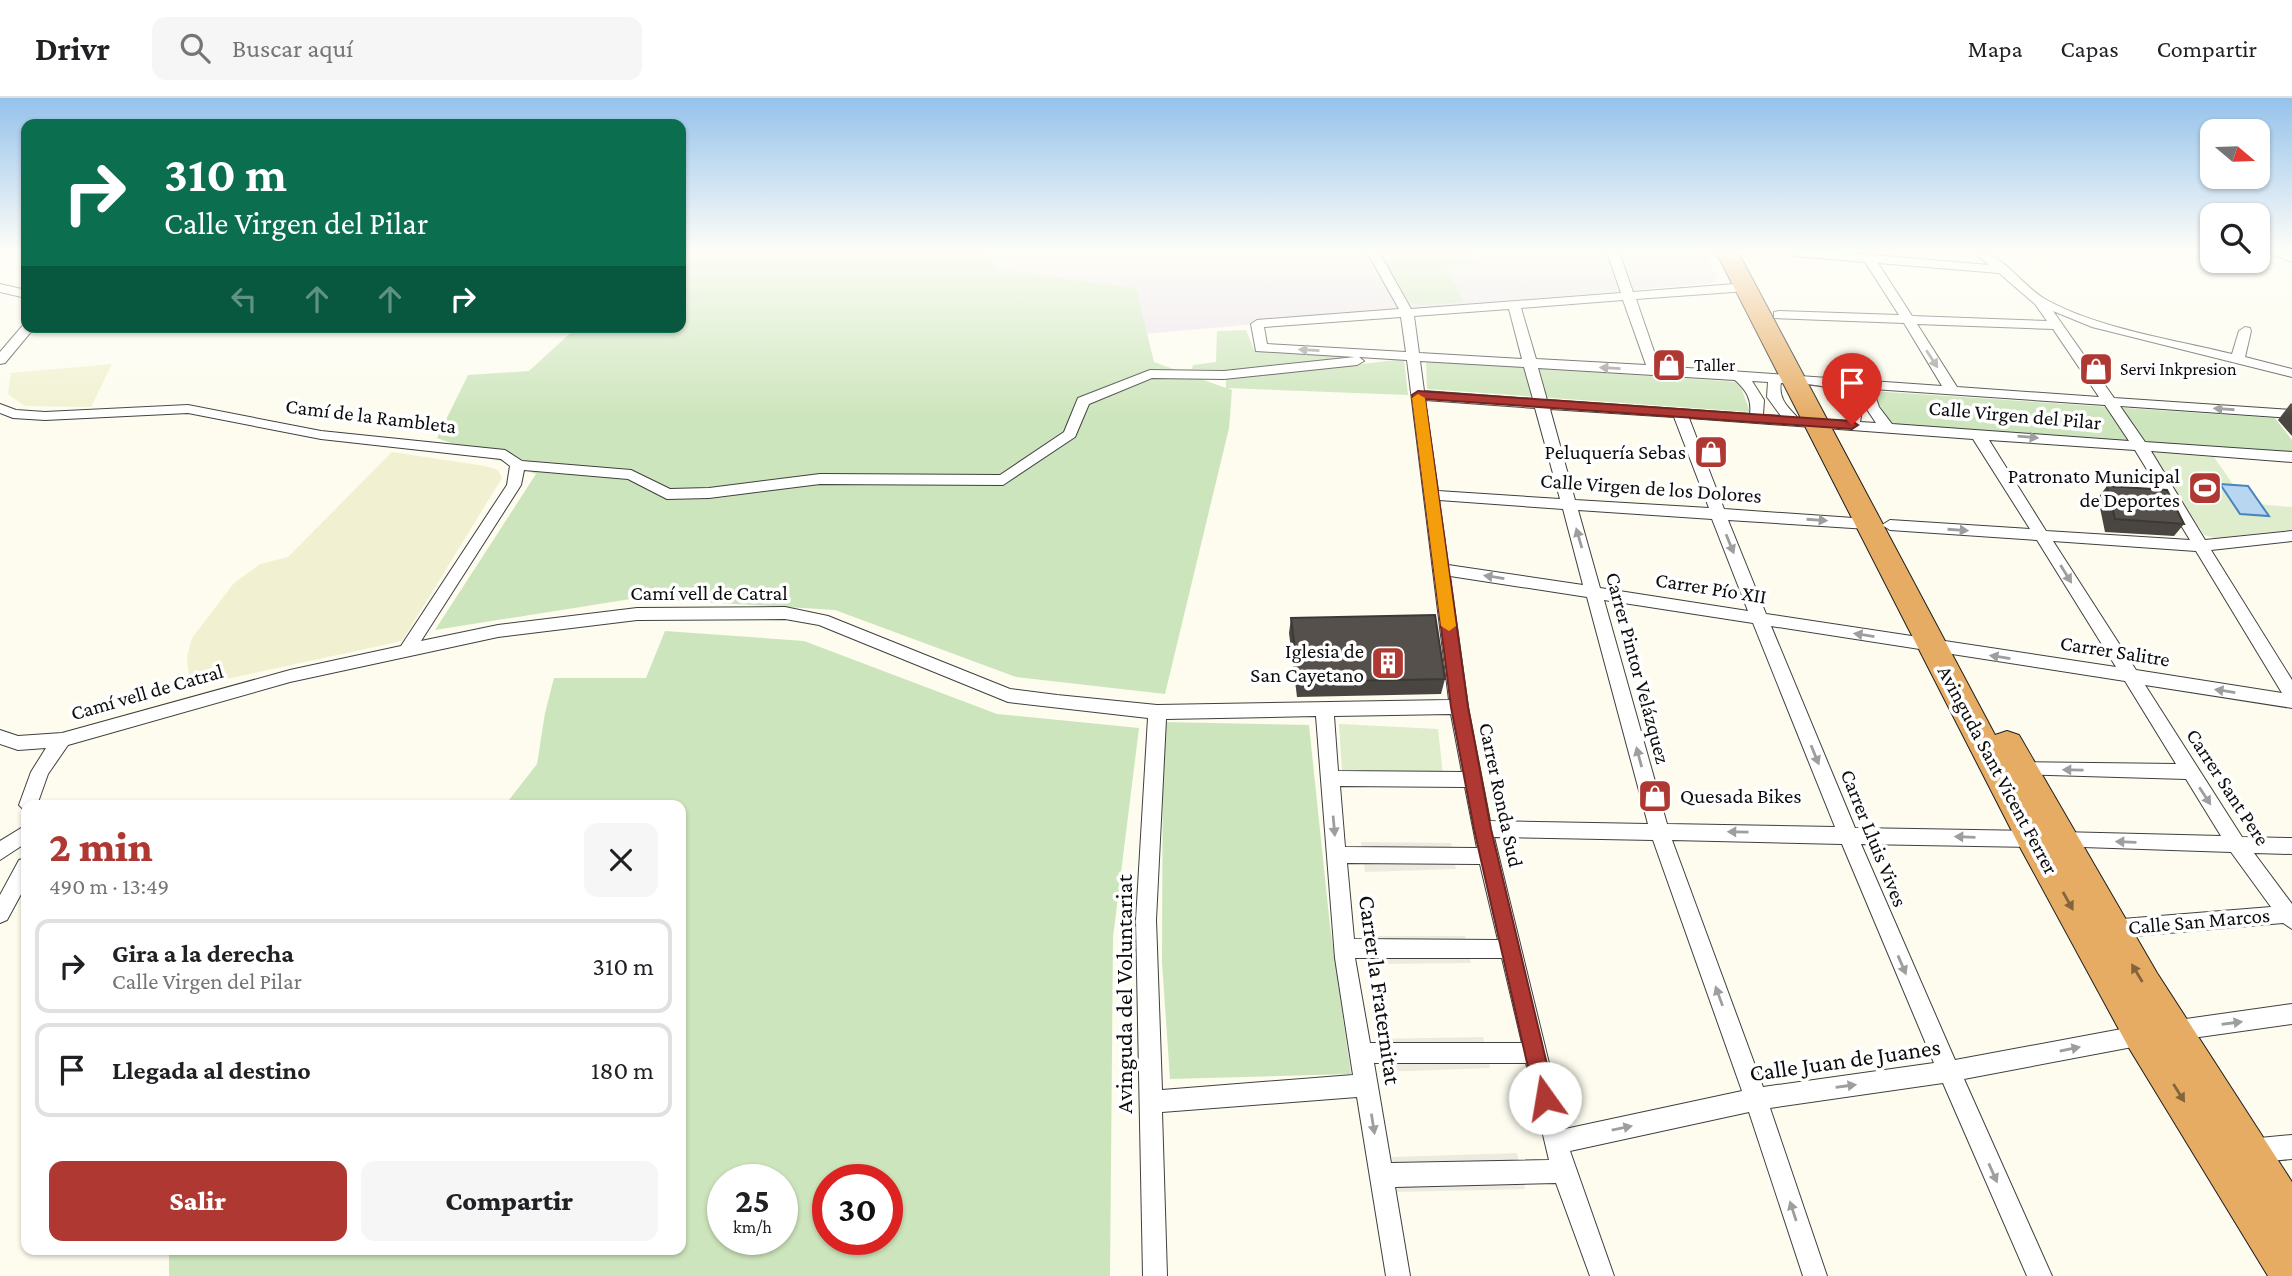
<!DOCTYPE html>
<html lang="es">
<head>
<meta charset="utf-8">
<style>
	:root { --surface:#fff; --page:#f6f6f6; --text:#202124; --muted:#757577; --line:#e0e0e0; --accent:#b03833 }
	body { margin:0; font-family:"Crimson Pro",serif; background:var(--page); color:var(--text); height:100vh; display:flex; flex-direction:column; font-size:26px; white-space:nowrap }
	* { box-sizing:border-box; margin:0 }
	p { font-size:23px; color:var(--muted) }
	.icon { flex:none; width:38px; height:38px; fill:none; stroke:currentColor; stroke-width:2; stroke-linecap:round; stroke-linejoin:round }
	.map { position:relative; flex:1; overflow:hidden }
	.drawer { position:absolute; left:21px; top:702px; width:665px; height:455px; display:flex; flex-direction:column; background:var(--surface); border-radius:14px; box-shadow:0 2px 5px #0004 }
	.drawer>* { flex:none }
	.banner { position:absolute; left:21px; top:21px; width:665px; height:214px; border-radius:14px; box-shadow:0 2px 5px #0004; background:#0b6e4f; color:#fff; overflow:hidden }
	.needle { width:46px; rotate:109deg }
	.buttons { position:absolute; left:2200px; top:21px; display:grid; gap:14px }
	.buttons a { display:grid; place-items:center; width:70px; height:70px; border-radius:14px; background:var(--surface); box-shadow:0 2px 5px #0004; font-size:35px }
	.speed { position:absolute; left:707px; top:1066px; display:flex; gap:14px; font-size:35px; font-weight:700; text-align:center }
	.speed>* { display:grid; place-content:center; width:91px; height:91px; border-radius:50%; background:var(--surface); box-shadow:0 2px 5px #0004; line-height:1 }
	.speed small { font-size:18px; font-weight:400 }
	.speed .limit { border:10px solid #d22; background:#fff; color:#111 }
	.pin { position:absolute; display:grid; place-items:center; width:60px; height:60px; color:#fff; margin:-72px -30px; border-radius:50% 50% 50% 0; rotate:-45deg; box-shadow:0 0 7px #0007 }
	.pin .icon { rotate:45deg }
	.me { position:absolute; width:77px; margin:-38px; rotate:347deg; stroke-linejoin:round; filter:drop-shadow(0 0 5px #0008) }
	.turn { display:flex; align-items:center; gap:24px; height:147px; padding:0 28px; font-size:32px }
	.turn .icon { width:91px; height:91px; stroke-width:2.5 }
	.turn b { display:block; font-size:49px; line-height:60px }
	.lanes { display:flex; align-items:center; height:66px; padding:0 28px; background:#0003; justify-content:center; gap:35px; direction:ltr }
	.lanes .off { opacity:.35 }
	.round { display:grid; place-items:center; flex:none; width:74px; height:74px; border-radius:14px; background:var(--page) }
	.overview { display:flex; align-items:center; justify-content:space-between; height:119px; padding:0 28px }
	h1 { font-size:42px; font-weight:800; line-height:52px; color:var(--accent) }
	.primary-button { display:flex; gap:14px; margin-top:auto; padding:14px 28px }
	.primary-button a { flex:1; height:80px; border-radius:14px; background:var(--accent); color:#fff; font-size:28px; font-weight:800; line-height:80px; text-align:center }
	.primary-button a+a { background:var(--page); color:var(--text) }
	ul { padding:0; list-style:none }
	li { display:flex; align-items:center; gap:21px; height:94px; margin:0 14px 10px; padding:0 14px; border:4px solid var(--line); border-radius:14px }
	li div { flex:1 }
	li b { display:block; font-size:26px }
	li em { font-style:normal }
	header { display:flex; align-items:center; gap:42px; box-sizing:border-box; height:98px; padding:0 35px; background:var(--surface); border-bottom:2px solid var(--line) }
	header strong { font-size:33px }
	nav { display:flex; gap:38px; margin-inline-start:auto; font-size:24px }
	.search { width:490px; height:63px; background:var(--page); display:flex; align-items:center; gap:18px; box-sizing:border-box; padding:0 24px; border-radius:14px; color:var(--muted); font-size:26px }
	.map>svg:first-child { display:block }
	.industrial { fill:#ebe2eb }
	.farmland { fill:#f1f1d1 }
	.green { fill:#cde5bc; fill-rule:evenodd }
	.pitch { fill:#dfedcd }
	.plaza { fill:#edebdf }
	.water { fill:#b9d6f0; stroke:#4784c0; stroke-width:2 }
	.lines { fill:none; stroke-linecap:round; stroke-linejoin:round }
	.street-casing { stroke:#404040; stroke-width:2 }
	.highway-casing { stroke:#1e1e1e; stroke-width:2 }
	.street { fill:#fff; fill-rule:evenodd }
	.highway { fill:#e6ac64; fill-rule:evenodd }
	.wall { fill:#494540 }
	.building { fill:#55504b; stroke:#3c3834; stroke-width:2 }
	.oneway { fill:#9e9e9e }
	.oneway2 { fill:#84643d }
	.route { fill:#b03833; stroke:#722421; stroke-width:2 }
	.slow { fill:#f59e0b }
	.labels { text-anchor:middle; stroke-width:7; stroke-linejoin:round; paint-order:stroke }
	.far-poi-label { font-size:18px; fill:#0d0d0d; stroke:#fff; text-anchor:start }
	.street-label { font-size:21px; fill:#0d0d0d; stroke:#fff }
	.poi-label { font-size:21px; fill:#0d0d0d; stroke:#fff; text-anchor:end }
	.near-street-label { font-size:24px; fill:#0d0d0d; stroke:#fff }
</style>
</head>
<body>
<header>
<strong>Drivr</strong>
<div class="search"><svg class="icon" aria-label="search" viewBox="0 0 24 24"><circle cx="10" cy="10" r="6"/><path d="M15 15l6 6"/></svg>Buscar aquí</div>
<nav><a>Mapa</a><a>Capas</a><a>Compartir</a></nav>
</header>
<div class="map">
<svg width="2292" height="1178" viewBox="0 0 2292 1178">
	<rect width="100%" height="100%" fill="#fdfcef"/>
	<!-- industrial -->
	<path class="industrial" d="M986,154h718l13,25 -4,6 -568,51 -9,-46 -140,-19z"/>
	<!-- farmland -->
	<path class="farmland" d="M112,266l-21,43 -66,-1 -17,-12 3,-21z
		M392,354l93,14 13,4 4,8 -100,163 -212,46 -3,-30 5,-19 42,-55 26,-19 28,-7z"/>
	<!-- green -->
	<path class="green" d="M681,154h305l10,17 140,19 18,74 72,26v-8l178,-21 4,36 -180,-7 4,2 -3,38 -64,266 -149,-17 -181,-67 -198,-12 -202,32 101,-156 -99,-36 31,-63 61,-4 48,-44h104z
		M1379,154h89l8,12 -30,3 18,35 -41,3 -21,-4z
		M1246,232l8,20 117,5 -145,15 -34,-1 1,-4 23,-3 1,-31z
		M1426,263l313,21 11,30 -323,-23z
		M1872,293l403,27 17,22v13l-405,-29z
		M665,533l139,10 193,73 142,14 -26,209 -3,339h-941v-24l5,-2h507v-445h-176l32,-41 8,-51 9,-35h92zM723,1082h59v59h-59zM828,1082h59v59h-59z
		M1163,624l146,3 21,201 21,148 -181,5 -8,-117z"/>
	<!-- pitch -->
	<path class="pitch" d="M2150,354l64,5 32,46 46,4v23l-77,8 -11,-3z
		M1339,626l99,5 5,46 -101,-5z"/>
	<!-- plaza -->
	<path class="plaza" d="M1361,744l90,1 5,26 -91,3z
		M1375,838h90l6,27 -92,1z
		M1483,939l7,31 -110,4 -5,-33z
		M1517,1055l8,36 -128,3 -5,-35z"/>
	<!-- water -->
	<path class="water" d="M2220,386l28,2 21,30 -29,-2z"/>
	<g class="lines">
		<!-- street casing -->
		<g class="street-casing">
			<path id="street" d="M1367,154h12l32,57 210,-16 -14,-41h12l14,40 114,-9 6,4 -6,4 -111,8 23,67 283,20 -38,-63 -130,-5v-6l5,-1 120,4 -34,-53 -70,-6 -6,-4h51l149,13 -15,-13c29,0 47,33 71,47 51,29 130,41 187,55l7,-23 6,-4 5,1 1,3 -6,26 47,12v8l-200,-50 -39,-16 61,87 178,12v8l-172,-12 25,36 147,10v10l-141,-11 54,89 87,-9v10l-81,9 81,130v28l-147,-23 97,152 50,1v16l-38,-1 38,51v25l-9,-6 -173,15 -7,-3 -3,-6 3,-6 7,-3 161,-13 -40,-55 -178,-6 -3,-6 3,-6 7,-2 161,4 -35,-57 -172,-5 -2,-5 2,-5 7,-2 155,2 -51,-83 -354,-55 84,202 178,3 7,2 3,6 -3,6 -7,2 -172,-3 94,216 188,-35 149,-21v20l-149,21 -179,34 88,197h-25l-84,-193 -173,25 57,168h-24l-54,-164 -179,39 44,125h-24l-34,-93 -161,4 15,89h-24l-29,-179 -195,15 5,164h-24l-7,-356 12,-202 -140,-16 -189,-77 -34,-6 -148,1 -139,17 -208,45 -222,63 -20,29 -11,31h-11v7l-7,-7 12,-33 15,-24 -28,2 -18,-6v-14l18,6 44,-3 228,-63 111,-24 106,-161 3,-19 -9,-7 -180,-20 -133,-26 -143,7 -32,-2 -13,-5v-9l16,6 29,2 143,-7 133,26 184,19 17,11 109,9 39,19 39,-1 111,-14 180,1 64,-43 14,-34 72,-28 74,1 131,-14 -99,-6 -5,-27 6,-4 142,-11zM1878,165l121,10 36,31 12,17 -135,-5zM1623,202l23,65 -110,-6 -15,-51zM1509,211l13,50 -103,-6 -5,-37zM1401,219l5,35 -139,-8 -3,-17zM1917,226l136,5 46,68 -142,-10zM1359,259l48,3 42,340 -292,5 -100,-10 -47,-6 -182,-73 -43,-9 -148,1 -139,17 -77,16 100,-156 3,-15 104,9 39,20 42,-1 111,-14 183,1 72,-48 14,-33 63,-26 72,1 133,-14 7,-4zM1420,263l104,6 9,32 -109,-8zM1538,270l197,12c11,10 17,19 15,34l-203,-14zM1752,283l16,1 -1,15 14,19 -18,-1 1,-15zM1781,285c23,1 82,-1 66,38l-49,-3c-10,-11 -20,-19 -17,-35zM1849,290h10l3,14 14,21 -16,-1 3,-17zM1873,291l232,16 24,36 -237,-17 -13,-17zM1425,302l110,8 25,91 -122,-8zM1550,311l124,8 35,91 -134,-8zM1689,320l284,21 57,90 -140,-9 -8,5 8,5 147,10 79,127 -350,-53 -38,-94 140,9 8,-5 -8,-5 -144,-10zM1989,342l146,10 55,90 -144,-9zM1439,402l124,9 20,76 -135,-20zM1578,412l134,9 36,92 -148,-23zM2053,443l143,10 86,142 -146,-23zM1450,478l137,21 61,227 -158,-3 -22,-114zM1604,502l149,23 82,204 -168,-3zM1451,616l11,58 -124,-1 -4,-55zM1316,618l19,242 18,117 -191,15 -6,-170 10,-201zM1340,688l125,1 12,61 -132,-1zM1494,739l159,3 89,251 -177,38zM1672,742l170,4 92,219 -171,24zM1347,765l133,1 18,76 -144,-1zM1355,860h147l20,85h-152zM1374,965h152l23,97 -158,3z
				M2271,154l21,2v8l-19,-7z
				M0,186l26,6v8l-26,-6z
				M24,226l2,3h9l-30,36 -5,1v-12z
				M26,727v18l-26,17v-19z
				M26,760v27l-19,35 -7,3v-28l19,-35z
				M2292,1037v24l-43,4 -8,-4 -4,-8 4,-8 8,-4z"/>
		</g>
		<!-- highway casing -->
		<g class="highway-casing">
			<path id="highway" d="M1716,154h22l257,483 12,-4 12,4 138,238 135,209v94h-24l-139,-228 -108,-199z"/>
		</g>
		<!-- street -->
		<use href="#street" class="street"/>
		<!-- highway -->
		<use href="#highway" class="highway"/>
	</g>
	<!-- wall -->
	<path class="wall" d="M2291,305l1,1v32l-14,-16z
		M2107,388l77,38 -10,12 -69,-4 -7,-34z
		M1291,520l154,61 -4,15 -144,3 -8,-64z"/>
	<!-- building -->
	<path class="building" d="M2107,388l60,4 17,34 -69,-5z
		M1435,517l10,64 -146,3 -8,-64z"/>
	<!-- one-way arrows -->
	<defs><path id="oneway-solid" d="M-6-.8H1V-3.2L6.5 0L1 3.2V.8H-6Z" transform="scale(1.75)"/></defs>
	<g class="oneway">
		<use href="#oneway-solid" transform="translate(1309 252) rotate(-177)"/>
		<use href="#oneway-solid" transform="translate(1932 261) rotate(57)"/>
		<use href="#oneway-solid" transform="translate(1610 270) rotate(-177)"/>
		<use href="#oneway-solid" transform="translate(2224 311) rotate(-176)"/>
		<use href="#oneway-solid" transform="translate(2028 339) rotate(5)"/>
		<use href="#oneway-solid" transform="translate(1817 422) rotate(4)"/>
		<use href="#oneway-solid" transform="translate(1958 432) rotate(4)"/>
		<use href="#oneway-solid" transform="translate(1579 440) rotate(-106)"/>
		<use href="#oneway-solid" transform="translate(1730 446) rotate(68)"/>
		<use href="#oneway-solid" transform="translate(2066 476) rotate(58)"/>
		<use href="#oneway-solid" transform="translate(1494 479) rotate(-171)"/>
		<use href="#oneway-solid" transform="translate(1864 537) rotate(-171)"/>
		<use href="#oneway-solid" transform="translate(2000 559) rotate(-171)"/>
		<use href="#oneway-solid" transform="translate(2225 593) rotate(-171)"/>
		<use href="#oneway-solid" transform="translate(1815 657) rotate(68)"/>
		<use href="#oneway-solid" transform="translate(1639 659) rotate(-105)"/>
		<use href="#oneway-solid" transform="translate(2073 672) rotate(-179)"/>
		<use href="#oneway-solid" transform="translate(2205 698) rotate(57)"/>
		<use href="#oneway-solid" transform="translate(1334 728) rotate(85)"/>
		<use href="#oneway-solid" transform="translate(1738 734) rotate(-179)"/>
		<use href="#oneway-solid" transform="translate(1965 739) rotate(-178)"/>
		<use href="#oneway-solid" transform="translate(2126 744) rotate(-178)"/>
		<use href="#oneway-solid" transform="translate(1902 867) rotate(67)"/>
		<use href="#oneway-solid" transform="translate(1719 898) rotate(-110)"/>
		<use href="#oneway-solid" transform="translate(2232 925) rotate(-8)"/>
		<use href="#oneway-solid" transform="translate(2070 951) rotate(-11)"/>
		<use href="#oneway-solid" transform="translate(1846 988) rotate(-8)"/>
		<use href="#oneway-solid" transform="translate(1373 1026) rotate(81)"/>
		<use href="#oneway-solid" transform="translate(1622 1030) rotate(-12)"/>
		<use href="#oneway-solid" transform="translate(1993 1075) rotate(66)"/>
		<use href="#oneway-solid" transform="translate(1793 1113) rotate(-108)"/>
	</g>
	<g class="oneway2">
		<use href="#oneway-solid" transform="translate(2068 803) rotate(61)"/>
		<use href="#oneway-solid" transform="translate(2137 875) rotate(-121)"/>
		<use href="#oneway-solid" transform="translate(2179 995) rotate(58)"/>
	</g>
	<!-- sky -->
	<linearGradient id="sky" x2="0" y2="1"><stop stop-color="#95c2eb"/><stop offset="0.48" stop-color="#fefef8"/><stop offset="1" stop-color="#fefef8" stop-opacity="0"/></linearGradient>
	<rect width="2292" height="319" fill="url(#sky)"/>
	<!-- route -->
	<path class="route" d="M1418,293l434,30 6,4 -6,4 -427,-30 43,308 23,122 64,269 -3,7 -7,3 -7,-3 -3,-7 -61,-269 -23,-122 -39,-312z"/>
	<!-- slow -->
	<path class="slow" d="M1418,296l7,4 31,228 -7,5 -8,-5 -29,-228z"/>
	<!-- icons -->
	<defs>
		<g id="shop-square" transform="scale(1.75)"><rect x="-9" y="-9" width="18" height="18" rx="4" fill="#b03833" stroke="#fff"/><path d="M-5-2.5h2.3a2.7 3.5 0 0 1 5.4 0H5L5.5 6h-11ZM-1.5-2.5h3a1.5 2.3 0 0 0-3 0Z" fill="#fff"/></g>
		<g id="stadium-square" transform="scale(1.75)"><rect x="-9" y="-9" width="18" height="18" rx="4" fill="#b03833" stroke="#fff"/><path d="M0-5a6.5 5 0 1 0 0 10a6.5 5 0 1 0 0-10ZM-3.5-1.8h7v3.6h-7Z" fill="#fff"/></g>
		<g id="building-square" transform="scale(1.75)"><rect x="-9" y="-9" width="18" height="18" rx="4" fill="#b03833" stroke="#fff"/><path d="M-4-6H4V6H1V3H-1V6H-4ZM-2.5-4.3h1.7v1.8h-1.7ZM.8-4.3h1.7v1.8H.8ZM-2.5-1h1.7V.8h-1.7ZM.8-1h1.7V.8H.8Z" fill="#fff"/></g>
	</defs>
	<g fill-rule="evenodd">
		<use href="#shop-square" x="1669" y="267"/>
		<use href="#shop-square" x="2096" y="271"/>
		<use href="#shop-square" x="1711" y="354"/>
		<use href="#stadium-square" x="2205" y="390"/>
		<use href="#building-square" x="1388" y="565"/>
		<use href="#shop-square" x="1655" y="698"/>
	</g>
	<g class="labels">
		<!-- far-poi labels -->
		<g class="far-poi-label">
			<text x="1694" y="273">Taller</text>
			<text x="2120" y="277">Servi Inkpresion</text>
		</g>
		<!-- street labels -->
		<g class="street-label">
			<text transform="translate(2015 317) rotate(5)" y="7">Calle Virgen del Pilar</text>
			<text transform="translate(371 318) rotate(7)" y="7">Camí de la Rambleta</text>
			<text transform="translate(1651 390) rotate(4)" y="7">Calle Virgen de los Dolores</text>
			<text transform="translate(1711 490) rotate(9)" y="7">Carrer Pío XII</text>
			<text x="709" y="502">Camí vell de Catral</text>
			<text transform="translate(2115 553) rotate(9)" y="7">Carrer Salitre</text>
			<text transform="translate(1638 570) rotate(75)" y="7">Carrer Pintor Velázquez</text>
			<text transform="translate(147 594) rotate(-16)" y="7">Camí vell de Catral</text>
			<text transform="translate(1998 672) rotate(62)" y="7">Avinguda Sant Vicent Ferrer</text>
			<text transform="translate(2228 689) rotate(57)" y="7">Carrer Sant Pere</text>
			<text transform="translate(1501 697) rotate(78)" y="7">Carrer Ronda Sud</text>
			<text transform="translate(1874 740) rotate(68)" y="7">Carrer Lluis Vives</text>
			<text transform="translate(2199 823) rotate(-5)" y="7">Calle San Marcos</text>
		</g>
		<!-- poi labels -->
		<g class="poi-label">
			<text x="1686" y="361">Peluquería Sebas</text>
			<text x="2180" y="385">Patronato Municipal<tspan x="2180" dy="24">de Deportes</tspan></text>
			<text x="1364" y="560">Iglesia de<tspan x="1364" dy="24">San Cayetano</tspan></text>
			<text x="1680" y="705" text-anchor="start">Quesada Bikes</text>
		</g>
		<!-- near-street labels -->
		<g class="near-street-label">
			<text transform="translate(1380 892) rotate(82)" y="8">Carrer la Fraternitat</text>
			<text transform="translate(1124 896) rotate(-90)" y="8">Avinguda del Voluntariat</text>
			<text transform="translate(1845 962) rotate(-8)" y="8">Calle Juan de Juanes</text>
		</g>
	</g>
</svg>
<div class="buttons">
<a><svg class="needle" viewBox="-14 -14 28 28"><path d="M0-13l5 13h-10z" fill="#e53935"/><path d="M0 13l5-13h-10z" fill="#757577"/></svg></a>
<a><svg class="icon" aria-label="search" viewBox="0 0 24 24"><circle cx="10" cy="10" r="6"/><path d="M15 15l6 6"/></svg></a>
</div>
<div class="speed"><div>25<small>km/h</small></div><div class="limit">30</div></div>
<div class="pin" style="left:1852px;top:327px;background:#d93025"><svg class="icon" aria-label="arrive" viewBox="0 0 24 24"><path d="M6 21V4h12l-3 4 3 4H6"/></svg></div>
<svg class="me" style="left:1545px;top:1000px" viewBox="-20 -20 40 40"><circle r="19" fill="#fff"/><path d="M0-13L10 11 0 6-10 11z" fill="#b03833"/></svg>
<div class="banner">
<div class="turn"><svg class="icon" aria-label="right" viewBox="0 0 24 24"><path d="M7 20v-9h11M14 6l5 5-5 5"/></svg><div><b>310 m</b>Calle Virgen del Pilar</div></div>
<div class="lanes"><svg class="icon off" aria-label="left" viewBox="0 0 24 24"><path d="M17 20v-9H6M10 6l-5 5 5 5"/></svg><svg class="icon off" aria-label="ahead" viewBox="0 0 24 24"><path d="M12 20V5M6 11l6-6 6 6"/></svg><svg class="icon off" aria-label="ahead" viewBox="0 0 24 24"><path d="M12 20V5M6 11l6-6 6 6"/></svg><svg class="icon" aria-label="right" viewBox="0 0 24 24"><path d="M7 20v-9h11M14 6l5 5-5 5"/></svg></div>
</div>
<section class="drawer">
<div class="overview"><div><h1>2 min</h1><p>490 m · 13:49</p></div><a class="round"><svg class="icon" aria-label="close" viewBox="0 0 24 24"><path d="M6 6l12 12M18 6L6 18"/></svg></a></div>
<ul>
<li><svg class="icon" aria-label="right" viewBox="0 0 24 24"><path d="M7 20v-9h11M14 6l5 5-5 5"/></svg><div><b>Gira a la derecha</b><p>Calle Virgen del Pilar</p></div><em>310 m</em></li>
<li><svg class="icon" aria-label="arrive" viewBox="0 0 24 24"><path d="M6 21V4h12l-3 4 3 4H6"/></svg><div><b>Llegada al destino</b></div><em>180 m</em></li>
</ul>
<div class="primary-button"><a>Salir</a><a>Compartir</a></div>
</section>
</div>
</body>
</html>
